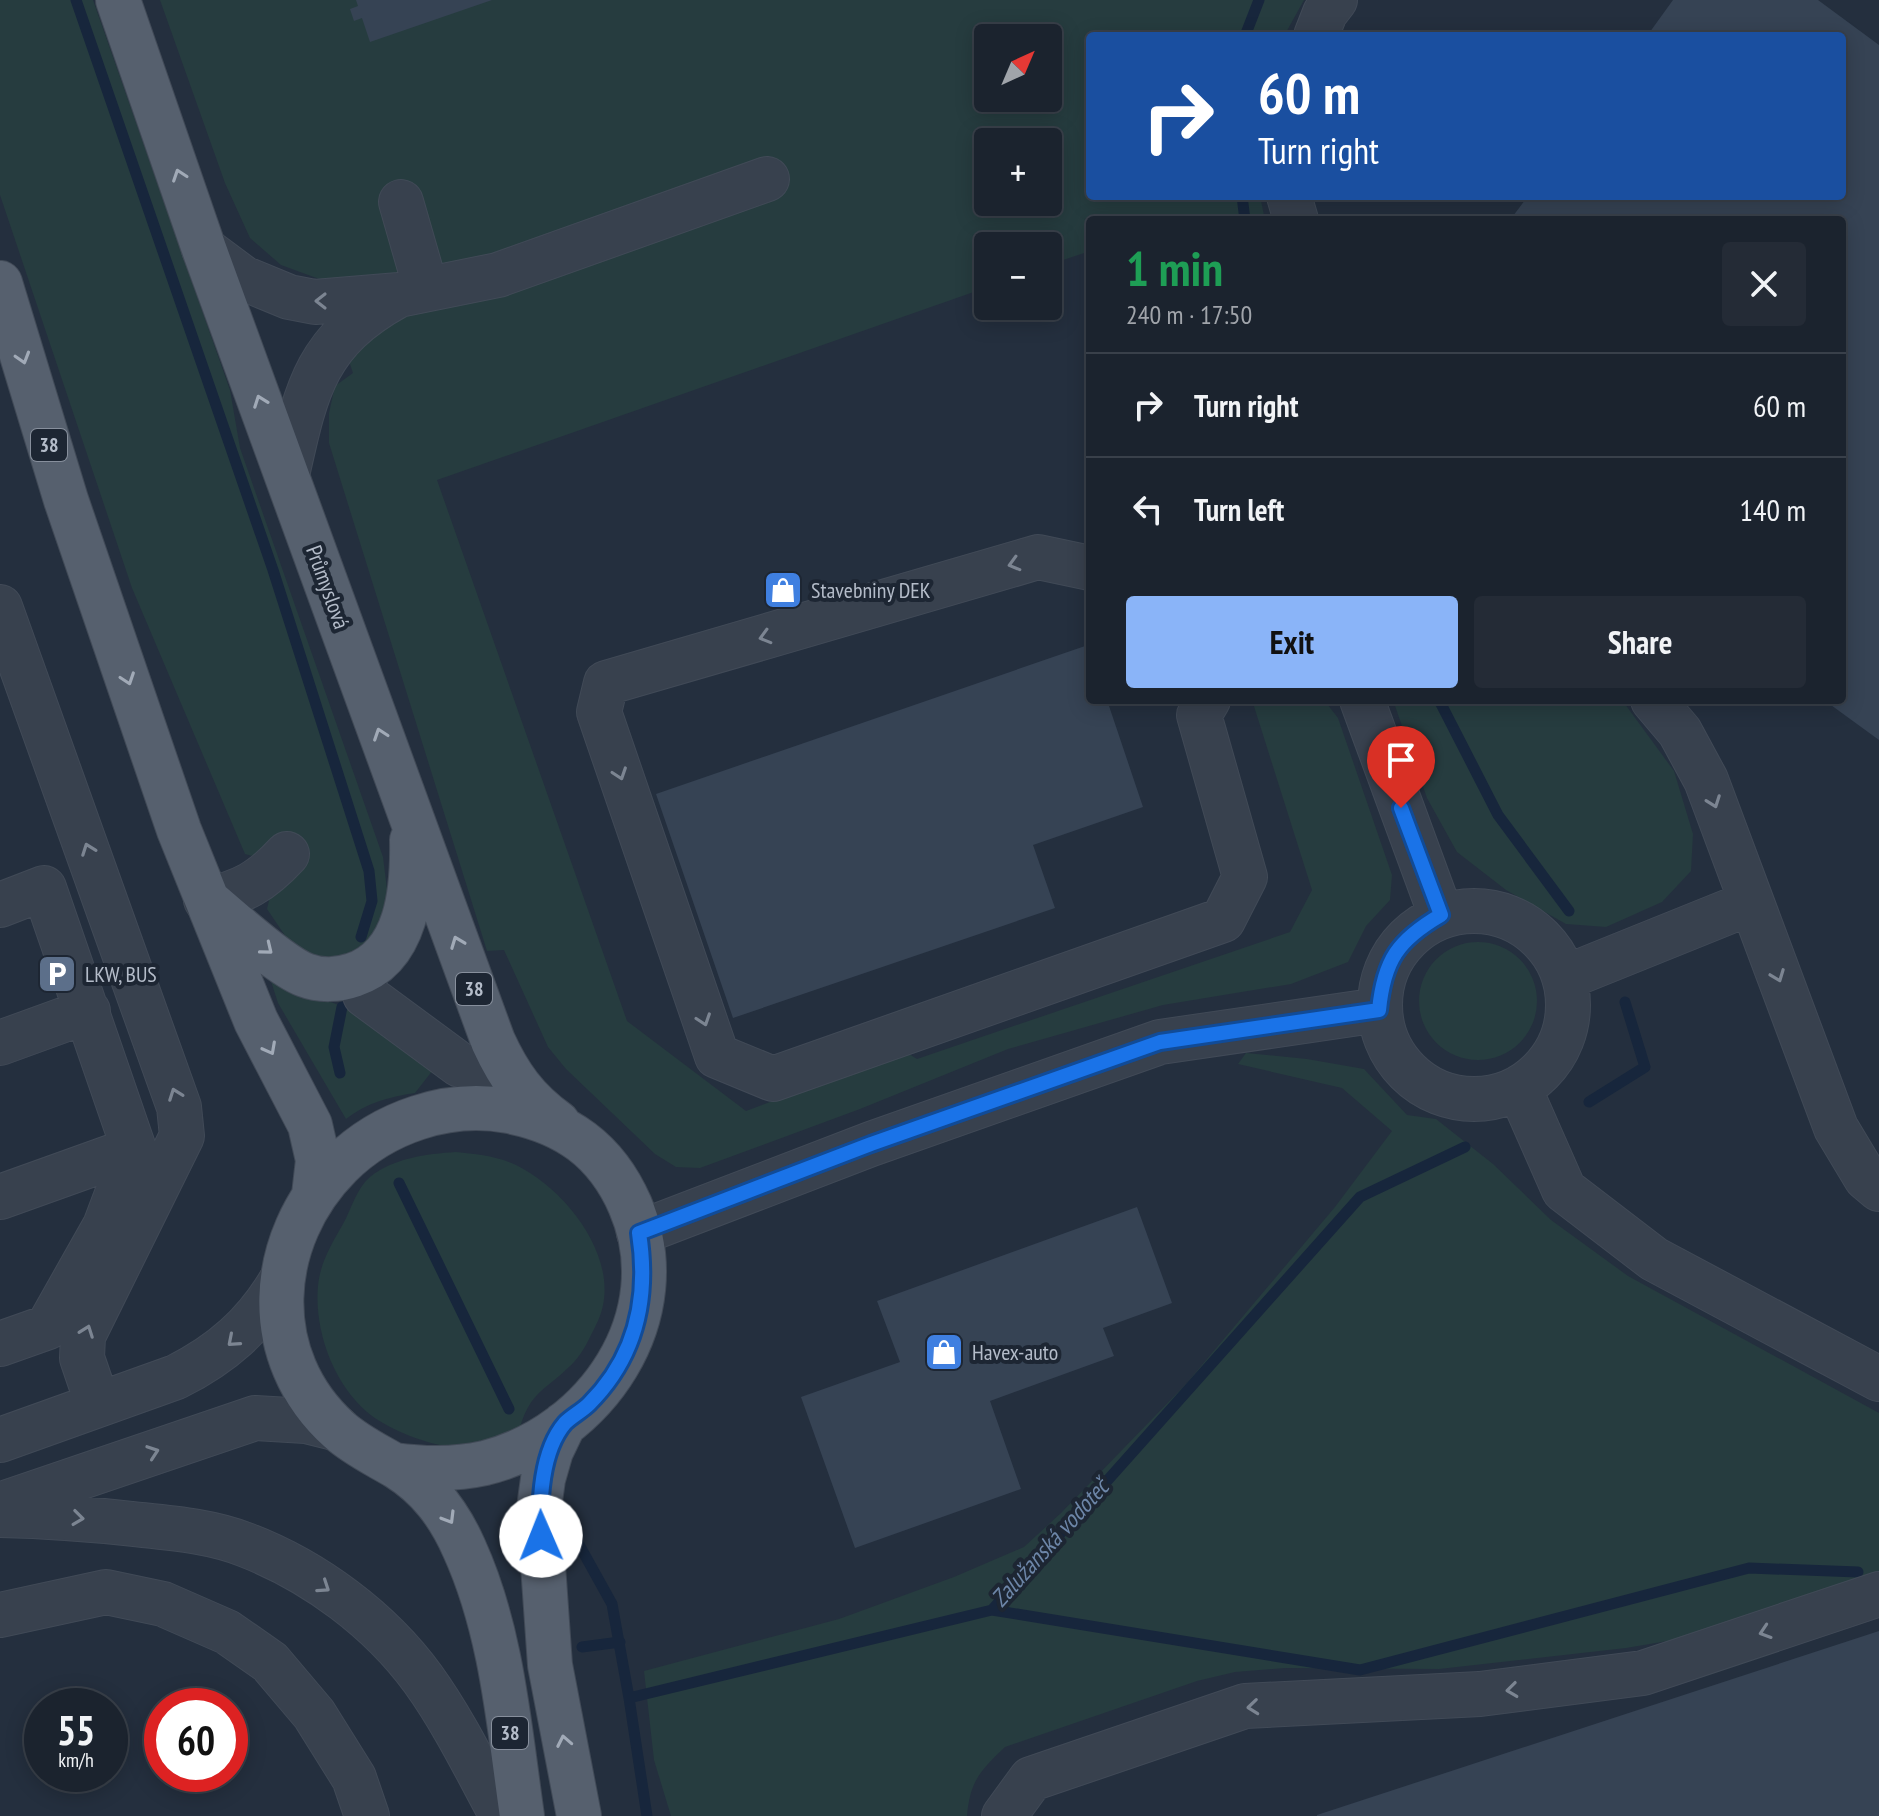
<!DOCTYPE html>
<html lang="en">
<head>
<meta charset="utf-8">
<style>
	:root { --surface:#1b232e; --page:#242b36; --text:#f1f3f6; --muted:#a0a4aa; --line:#39404a; --accent:#8ab4f8 }
	body { margin:0; font-family:"PT Sans Narrow",sans-serif; background:var(--page); color:var(--text); height:100vh; display:flex; flex-direction:column; font-size:30px; white-space:nowrap }
	* { box-sizing:border-box; margin:0 }
	p { font-size:26px; color:var(--muted) }
	.icon { flex:none; width:44px; height:44px; fill:none; stroke:currentColor; stroke-width:2; stroke-linecap:round; stroke-linejoin:round }
	.map { position:relative; flex:1; overflow:hidden }
	.side { position:absolute; left:1086px; top:216px; width:760px; height:488px; display:flex; flex-direction:column; background:var(--surface); border-radius:8px; box-shadow:0 4px 20px #0003,0 0 0 2px var(--line) }
	.side>* { flex:none }
	.banner { position:absolute; left:1086px; top:32px; width:760px; height:168px; border-radius:8px; box-shadow:0 4px 20px #0003,0 0 0 2px var(--line); background:#1a4fa0; color:#fff; overflow:hidden }
	.needle { width:52px; rotate:44deg }
	.tools { position:absolute; left:974px; top:24px; display:grid; gap:16px }
	.tools a { display:grid; place-items:center; width:88px; height:88px; border-radius:8px; background:var(--surface); box-shadow:0 4px 20px #0003,0 0 0 2px var(--line); font-size:40px }
	.speed { position:absolute; left:24px; top:1688px; display:flex; gap:16px; font-size:40px; font-weight:700; text-align:center }
	.speed>* { display:grid; place-content:center; width:104px; height:104px; border-radius:50%; background:var(--surface); box-shadow:0 4px 20px #0003,0 0 0 2px var(--line); line-height:1 }
	.speed small { font-size:20px; font-weight:400 }
	.speed .limit { border:12px solid #d22; background:#fff; color:#111 }
	.pin { position:absolute; display:grid; place-items:center; width:68px; height:68px; color:#fff; margin:-82px -34px; border-radius:50% 50% 50% 0; rotate:-45deg; box-shadow:0 0 8px #0007 }
	.pin .icon { rotate:45deg }
	.me { position:absolute; width:88px; margin:-44px; rotate:359deg; stroke-linejoin:round; filter:drop-shadow(0 0 6px #0008) }
	.turn { display:flex; align-items:center; gap:28px; height:168px; padding:0 40px; font-size:36px }
	.turn .icon { width:104px; height:104px; stroke-width:2.5 }
	.turn b { display:block; font-size:56px; line-height:68px }
	.round { display:grid; place-items:center; flex:none; width:84px; height:84px; border-radius:8px; background:var(--page) }
	.head { display:flex; align-items:center; justify-content:space-between; height:136px; padding:0 40px }
	h1 { font-size:48px; font-weight:800; line-height:60px; color:#1e9e55 }
	.cta { display:flex; gap:16px; margin-top:auto; padding:16px 40px }
	.cta a { flex:1; height:92px; border-radius:8px; background:var(--accent); color:#111; font-size:32px; font-weight:800; line-height:92px; text-align:center }
	.cta a+a { background:var(--page); color:var(--text) }
	ul { padding:0; list-style:none }
	li { display:flex; align-items:center; gap:24px; height:104px; padding:0 40px; border-top:2px solid var(--line) }
	li div { flex:1 }
	li b { display:block; font-size:30px }
	li em { font-style:normal }
	.map>svg:first-child { display:block }
	.green { fill:#263c3f; fill-rule:evenodd }
	.lines { fill:none; stroke-linecap:round; stroke-linejoin:round }
	.stream { stroke:#17263c; stroke-width:11 }
	.building { fill:#364354 }
	.minor-casing { stroke:#414a57; stroke-width:46 }
	.major-casing { stroke:#414a57; stroke-width:46 }
	.minor { stroke:#38414e; stroke-width:44 }
	.major { stroke:#56606e; stroke-width:44 }
	.oneway { stroke:#a1aab7 }
	.oneway2 { stroke:#7c8592 }
	.route-casing { stroke:#114b97; stroke-width:20 }
	.route { stroke:#1a73e8; stroke-width:14 }
	.labels { text-anchor:middle; stroke-width:8; stroke-linejoin:round; paint-order:stroke }
	.shield { fill:#1d2633; stroke:#878f9c; stroke-width:2 }
	.shield-label { font-size:20px; font-weight:bold; fill:#b4bcc9 }
	.street-label { font-size:22px; fill:#b4bcc9; stroke:#1d2633 }
	.poi-label { font-size:22px; fill:#b4bcc9; stroke:#1d2633; text-anchor:start }
	.water-label { font-size:24px; font-style:italic; fill:#6d86a8; stroke:#1d2633 }
</style>
</head>
<body>
<div class="map">
<svg width="1879" height="1816" viewBox="0 0 1879 1816">
	<rect width="100%" height="100%" fill="#242f3e"/>
	<!-- green -->
	<path class="green" d="M0,0h93l137,390 10,58 143,409 5,40 -8,31 -15,21 -20,9 -33,-1 -26,-20 -19,-28 6,-25 -17,-27 -11,-3 -113,-266 -132,-393z
		M160,0h1144l-20,36h-194v160h170l5,24h-175v31l-42,14v-19h-60v41l-551,193 190,541 119,90 158,-60 13,8 373,-127 22,-42 -60,-190h72l14,18 54,157 -2,25 -24,26 -18,36 -57,22 -128,21 -155,44 -148,60 -160,59 -24,-1 -21,-13 -89,-85 -18,-22 -44,-97 -17,1 -158,-508v-30l6,-27 18,-13 -31,-93 -41,-15 -31,-27 -25,-55zM988,38h60v60h-60zM988,142h60v60h-60z
		M1393,700h229l52,71 19,63 -2,37 -29,31 -56,25 -40,-3 -60,-34 -49,-38 -30,-54z
		M1419 1001a59 59 0 1 1 118 0a59 59 0 1 1-118 0Z
		M270,978l86,34 77,58 -18,23c-26,4 -49,10 -69,26l-68,-116z
		M1246,1053l61,6 57,10 43,46 29,4 57,45 58,56 77,56 251,137v163l-188,61 -65,11 -187,21 -154,-1 -50,4 -38,9 -192,66c-25,24 -35,34 -38,69h-296l-17,-56 -10,-89 195,-52 115,-42 70,-30 37,-34 125,-129 149,-177 57,-76 -50,-43 -104,-24z
		M456,1152c20,2 41,4 60,13 52,25 111,101 80,160 -6,12 -13,28 -22,37 -31,32 -45,27 -57,77 -23,4 -48,11 -72,7 -24,-4 -59,-18 -78,-34 -34,-29 -53,-82 -49,-126 2,-23 14,-43 25,-62 9,-16 13,-35 27,-47 24,-19 56,-23 86,-25z"/>
	<g class="lines">
		<!-- stream -->
		<path class="stream" d="M76,0l197,570 96,301 3,30 -11,36
			M1245,36l14,-36
			M1242,196l3,24
			M1439,700l59,115 71,96
			M340,1073l-6,-26 8,-40
			M1589,1102l56,-35 -20,-65
			M399,1183l110,226
			M577,1541l35,63 17,94
			M992,1610l368,60 389,-102 109,4
			M582,1647l38,-5
			M647,1816l-18,-118 363,-88 368,-413 105,-50"/>
	</g>
	<!-- building -->
	<path class="building" d="M356,0h136l-122,42 -8,-24 -8,3 -4,-12 8,-3z
		M1673,0h145l61,45v695l-55,-40h18v-480h-332l18,-24h314v-160h-195z
		M1088,645l2,55h17l36,107 -110,38 22,63 -322,110 -77,-224z
		M1137,1207l35,96 -69,25 11,28 -124,45 31,88 -166,59 -54,-151 99,-35 -23,-61z
		M1879,1631v185h-562v-1z"/>
	<g class="lines">
		<!-- minor casing -->
		<g class="minor-casing">
			<path id="minor" d="M1316,36l9,-23 10,-13
				M1289,196l7,24
				M401,202l25,87
				M204,249l39,29 46,19 26,5 84,-7 99,-20 269,-96
				M287,475c19,-85 28,-134 110,-179
				M1090,568l-52,-11 -432,126 -7,29 118,344 56,23 450,-159 22,-43 -46,-162 9,-15
				M0,607l179,500 3,29 -99,200 -1,22 16,47
				M1362,700l79,215
				M1653,700l27,32 26,48 130,348 30,50 13,11
				M206,900c37,-8 55,-18 81,-46
				M0,905l44,-17 90,261 -134,48
				M1380 1005a94 94 0 1 1 188 0a94 94 0 1 1-188 0Z
				M1564,978l186,-75
				M365,995l95,70 47,7
				M0,1043l88,-32
				M1519,1088l45,102 90,69 225,120
				M639,1233l232,-89 289,-102 219,-32
				M0,1344l48,-17 57,-101 29,-77
				M0,1440l176,-63c46,-23 79,-52 105,-96
				M2,1504l253,-86 51,3 32,8
				M0,1515c45,1 88,4 133,9 38,4 78,7 113,21 68,26 134,75 177,134 31,43 54,91 79,137
				M0,1615l106,-23 57,12 64,28 43,30 44,52 40,64 13,38
				M1004,1816l27,-37 214,-73 235,-12 163,-21 236,-79"/>
		</g>
		<!-- major casing -->
		<g class="major-casing">
			<path id="major" d="M118,0l86,249 289,792c16,35 33,59 65,82
				M0,283l66,217 113,330 77,191 54,104 8,35 -4,35
				M208,901c23,19 71,64 97,74 15,6 34,5 48,0 55,-18 60,-86 59,-135
				M564,1424l-13,27 -8,28 -4,29 11,157 29,151
				M394,1465c30,4 60,5 91,-2 111,-28 193,-147 145,-258 -24,-55 -64,-83 -122,-94 -60,-11 -125,11 -168,54 -74,74 -82,192 -1,265 18,16 38,25 58,37 32,20 52,47 67,81 38,83 45,178 58,268"/>
		</g>
		<!-- minor -->
		<use href="#minor" class="minor"/>
		<!-- major -->
		<use href="#major" class="major"/>
	</g>
	<!-- one-way arrows -->
	<defs><path id="oneway-chevron" d="M-2-3.5L2.5 0L-2 3.5" fill="none" stroke-width="1.6" stroke-linecap="round" stroke-linejoin="round" transform="scale(2)"/></defs>
	<g class="oneway">
		<use href="#oneway-chevron" transform="translate(179 175) rotate(-109)"/>
		<use href="#oneway-chevron" transform="translate(23 358) rotate(73)"/>
		<use href="#oneway-chevron" transform="translate(260 401) rotate(-110)"/>
		<use href="#oneway-chevron" transform="translate(128 679) rotate(71)"/>
		<use href="#oneway-chevron" transform="translate(380 734) rotate(-109)"/>
		<use href="#oneway-chevron" transform="translate(457 942) rotate(-111)"/>
		<use href="#oneway-chevron" transform="translate(267 949) rotate(39)"/>
		<use href="#oneway-chevron" transform="translate(270 1049) rotate(62)"/>
		<use href="#oneway-chevron" transform="translate(449 1518) rotate(59)"/>
		<use href="#oneway-chevron" transform="translate(564 1741) rotate(-101)"/>
	</g>
	<g class="oneway2">
		<use href="#oneway-chevron" transform="translate(321 301) rotate(180)"/>
		<use href="#oneway-chevron" transform="translate(1014 564) rotate(164)"/>
		<use href="#oneway-chevron" transform="translate(765 637) rotate(164)"/>
		<use href="#oneway-chevron" transform="translate(620 774) rotate(71)"/>
		<use href="#oneway-chevron" transform="translate(1714 802) rotate(70)"/>
		<use href="#oneway-chevron" transform="translate(88 849) rotate(-110)"/>
		<use href="#oneway-chevron" transform="translate(1778 976) rotate(69)"/>
		<use href="#oneway-chevron" transform="translate(704 1020) rotate(71)"/>
		<use href="#oneway-chevron" transform="translate(175 1094) rotate(-110)"/>
		<use href="#oneway-chevron" transform="translate(87 1331) rotate(-70)"/>
		<use href="#oneway-chevron" transform="translate(233 1341) rotate(139)"/>
		<use href="#oneway-chevron" transform="translate(153 1452) rotate(-19)"/>
		<use href="#oneway-chevron" transform="translate(78 1518) rotate(7)"/>
		<use href="#oneway-chevron" transform="translate(324 1587) rotate(34)"/>
		<use href="#oneway-chevron" transform="translate(1765 1632) rotate(162)"/>
		<use href="#oneway-chevron" transform="translate(1512 1690) rotate(173)"/>
		<use href="#oneway-chevron" transform="translate(1253 1707) rotate(174)"/>
	</g>
	<g class="lines">
		<!-- route casing -->
		<g class="route-casing">
			<path id="route" d="M541,1536c-2,-34 0,-85 24,-113 7,-7 17,-12 24,-19 48,-48 60,-107 50,-171l232,-89 289,-102 219,-32c5,-50 19,-70 62,-95l-40,-107"/>
		</g>
		<!-- route -->
		<use href="#route" class="route"/>
	</g>
	<!-- icons -->
	<defs>
		<g id="shop-square" transform="scale(2)"><rect x="-9" y="-9" width="18" height="18" rx="4" fill="#3f7fe0" stroke="#1d2633"/><path d="M-5-2.5h2.3a2.7 3.5 0 0 1 5.4 0H5L5.5 6h-11ZM-1.5-2.5h3a1.5 2.3 0 0 0-3 0Z" fill="#fff"/></g>
		<g id="parking-square" transform="scale(2)"><rect x="-9" y="-9" width="18" height="18" rx="4" fill="#5c6f8a" stroke="#1d2633"/><path d="M-3.5-5.5H1a3.5 3.5 0 0 1 0 7H-1V5.5H-3.5ZM-1-3.4V-.6H.8a1.4 1.4 0 0 0 0-2.8Z" fill="#fff"/></g>
	</defs>
	<g fill-rule="evenodd">
		<use href="#shop-square" x="783" y="590"/>
		<use href="#parking-square" x="57" y="974"/>
		<use href="#shop-square" x="944" y="1352"/>
	</g>
	<g class="labels">
		<!-- shield labels -->
		<g class="shield">
			<rect x="31" y="429" width="36" height="32" rx="6"/>
			<rect x="456" y="973" width="36" height="32" rx="6"/>
			<rect x="492" y="1717" width="36" height="32" rx="6"/>
		</g>
		<g class="shield-label">
			<text x="49" y="452">38</text>
			<text x="474" y="996">38</text>
			<text x="510" y="1740">38</text>
		</g>
		<!-- street labels -->
		<g class="street-label">
			<text transform="translate(328 587) rotate(70)" y="8">Průmyslová</text>
		</g>
		<!-- poi labels -->
		<g class="poi-label">
			<text x="811" y="598">Stavebniny DEK</text>
			<text x="85" y="982">LKW, BUS</text>
			<text x="972" y="1360">Havex-auto</text>
		</g>
		<!-- water labels -->
		<g class="water-label">
			<text transform="translate(1050 1543) rotate(-48)" y="8">Zalužanská vodoteč</text>
		</g>
	</g>
</svg>
<div class="tools">
<a><svg class="needle" viewBox="-14 -14 28 28"><path d="M0-13l5 13h-10z" fill="#e53935"/><path d="M0 13l5-13h-10z" fill="#a0a4aa"/></svg></a>
<a>+</a>
<a>−</a>
</div>
<div class="speed"><div>55<small>km/h</small></div><div class="limit">60</div></div>
<div class="pin" style="left:1401px;top:808px;background:#d93025"><svg class="icon" aria-label="arrive" viewBox="0 0 24 24"><path d="M6 21V4h12l-3 4 3 4H6"/></svg></div>
<svg class="me" style="left:541px;top:1536px" viewBox="-20 -20 40 40"><circle r="19" fill="#fff"/><path d="M0-13L10 11 0 6-10 11z" fill="#1a73e8"/></svg>
<div class="banner">
<div class="turn"><svg class="icon" aria-label="right" viewBox="0 0 24 24"><path d="M7 20v-9h11M14 6l5 5-5 5"/></svg><div><b>60 m</b>Turn right</div></div>
</div>
<section class="side">
<div class="head"><div><h1>1 min</h1><p>240 m · 17:50</p></div><a class="round"><svg class="icon" aria-label="close" viewBox="0 0 24 24"><path d="M6 6l12 12M18 6L6 18"/></svg></a></div>
<ul>
<li><svg class="icon" aria-label="right" viewBox="0 0 24 24"><path d="M7 20v-9h11M14 6l5 5-5 5"/></svg><div><b>Turn right</b></div><em>60 m</em></li>
<li><svg class="icon" aria-label="left" viewBox="0 0 24 24"><path d="M17 20v-9H6M10 6l-5 5 5 5"/></svg><div><b>Turn left</b></div><em>140 m</em></li>
</ul>
<div class="cta"><a>Exit</a><a>Share</a></div>
</section>
</div>
</body>
</html>
